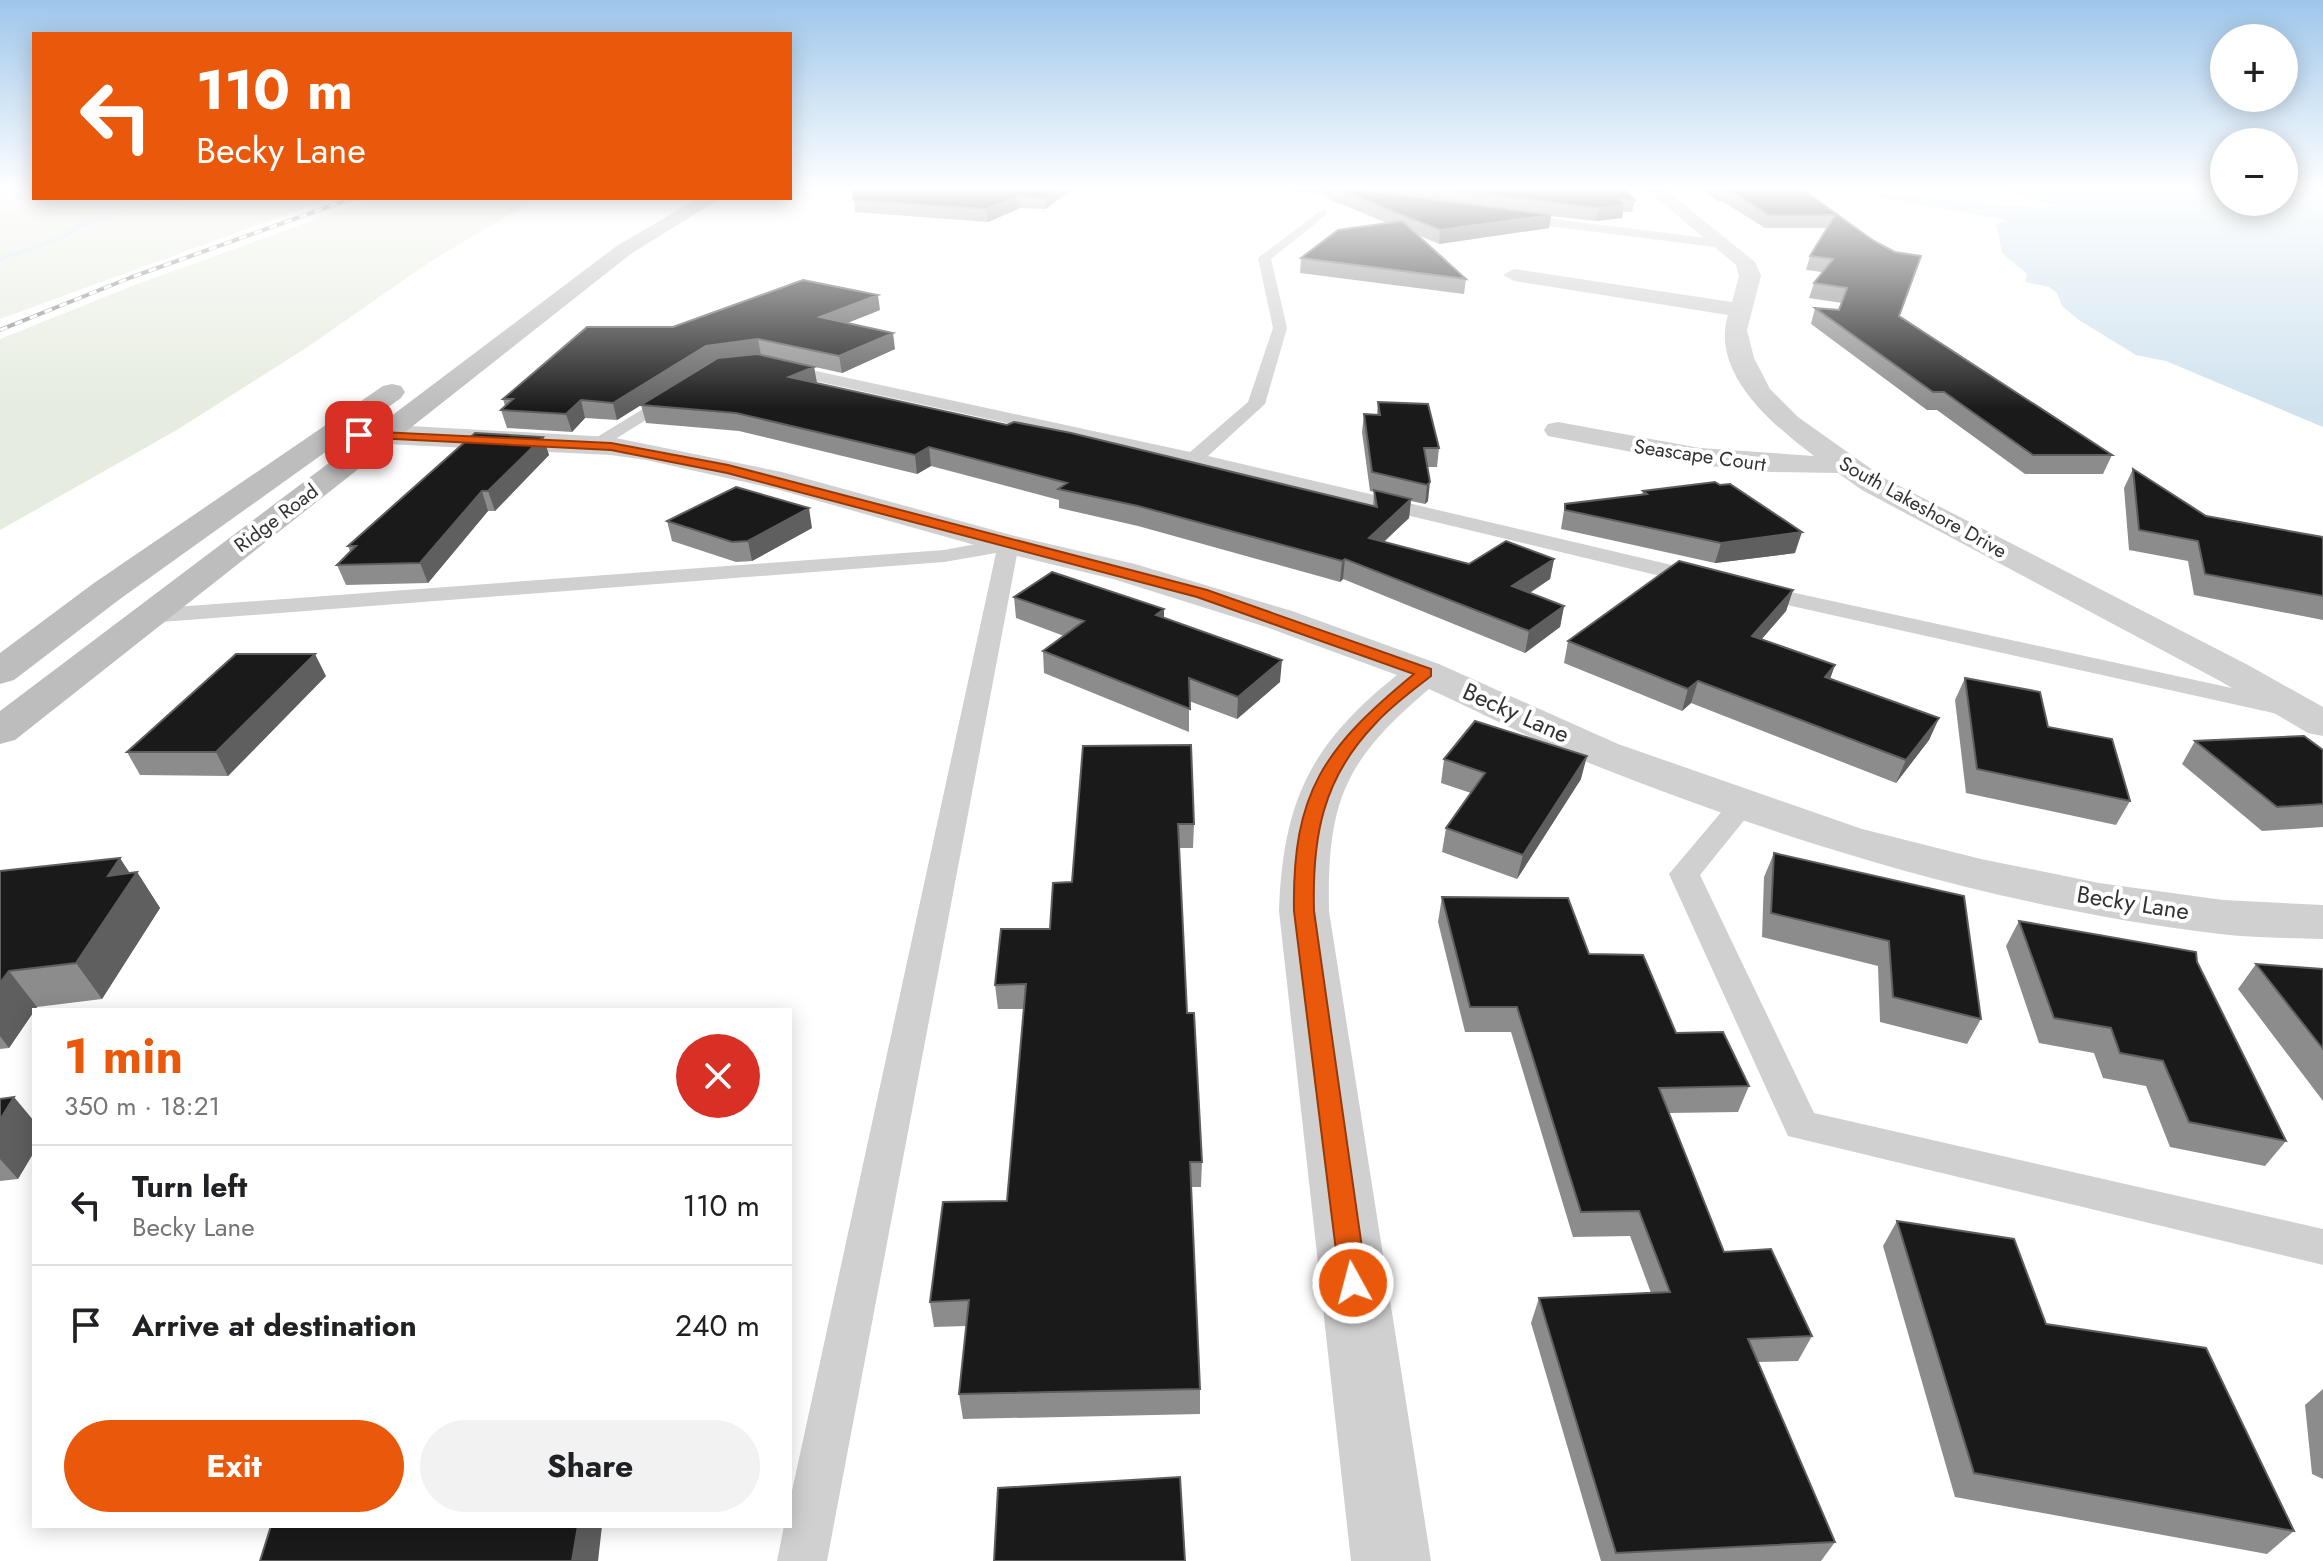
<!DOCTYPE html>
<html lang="en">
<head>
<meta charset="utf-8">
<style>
	:root { --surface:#fff; --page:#f2f2f2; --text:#202124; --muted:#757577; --line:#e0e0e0; --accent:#ea580c }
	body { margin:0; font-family:Jost,sans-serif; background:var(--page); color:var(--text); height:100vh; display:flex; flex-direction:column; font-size:30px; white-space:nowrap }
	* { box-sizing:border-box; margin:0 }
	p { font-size:26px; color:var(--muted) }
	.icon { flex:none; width:44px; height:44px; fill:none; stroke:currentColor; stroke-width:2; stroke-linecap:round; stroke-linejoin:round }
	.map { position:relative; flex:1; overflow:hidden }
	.side { position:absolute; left:32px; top:1008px; width:760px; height:520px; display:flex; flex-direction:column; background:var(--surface); border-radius:0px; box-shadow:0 4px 20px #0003 }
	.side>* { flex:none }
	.banner { position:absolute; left:32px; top:32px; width:760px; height:168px; border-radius:0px; box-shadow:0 4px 20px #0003; background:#ea580c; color:#fff; overflow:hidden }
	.buttons { position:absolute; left:2210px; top:24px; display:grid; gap:16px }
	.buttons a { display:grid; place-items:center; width:88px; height:88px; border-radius:50%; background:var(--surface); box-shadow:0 4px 20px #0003; font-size:40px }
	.pin { position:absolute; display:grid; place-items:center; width:68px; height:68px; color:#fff; margin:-34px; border-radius:16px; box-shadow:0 4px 12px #0006 }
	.me { position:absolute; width:88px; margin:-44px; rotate:353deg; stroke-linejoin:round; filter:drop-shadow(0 0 6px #0008) }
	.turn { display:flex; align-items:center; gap:28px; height:168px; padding:0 32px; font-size:36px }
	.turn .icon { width:104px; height:104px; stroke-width:2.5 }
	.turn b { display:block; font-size:56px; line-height:68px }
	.round { display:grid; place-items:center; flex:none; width:84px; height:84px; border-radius:42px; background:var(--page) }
	.overview { display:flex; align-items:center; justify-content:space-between; height:136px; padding:0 32px }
	h1 { font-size:48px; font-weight:700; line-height:60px; color:var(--accent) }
	.primary-button { display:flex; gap:16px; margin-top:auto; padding:16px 32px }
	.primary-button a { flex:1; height:92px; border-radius:48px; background:var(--accent); color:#fff; font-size:32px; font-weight:700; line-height:92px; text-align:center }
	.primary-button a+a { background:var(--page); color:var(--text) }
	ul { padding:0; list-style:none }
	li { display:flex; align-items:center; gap:24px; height:120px; padding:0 32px; border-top:2px solid var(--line) }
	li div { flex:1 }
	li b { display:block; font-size:30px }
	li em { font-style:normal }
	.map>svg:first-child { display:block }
	.green { fill:#e6ecdf }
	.water { fill:#cfe2ee }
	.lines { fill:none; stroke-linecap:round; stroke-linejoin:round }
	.stream { fill:#cfe2ee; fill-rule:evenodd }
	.service { fill:#d0d0d0; fill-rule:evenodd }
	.minor { fill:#d0d0d0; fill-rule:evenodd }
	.secondary { fill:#bdbdbd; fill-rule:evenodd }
	.rail-casing { stroke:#888; stroke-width:4 }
	.rail { stroke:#fff; stroke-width:3; stroke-dasharray:8; stroke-linecap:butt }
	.wall { fill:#8c8c8c; fill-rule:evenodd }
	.shaded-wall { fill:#5f5f5f }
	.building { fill:#1a1a1a; stroke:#5f5f5f; stroke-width:2 }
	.route { fill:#ea580c; stroke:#983908; stroke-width:2 }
	.labels { text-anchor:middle; stroke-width:8; stroke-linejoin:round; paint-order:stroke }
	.far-street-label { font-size:20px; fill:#333; stroke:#fff }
	.street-label { font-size:24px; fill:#333; stroke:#fff }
</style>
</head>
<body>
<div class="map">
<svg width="2323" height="1561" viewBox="0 0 2323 1561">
	<rect width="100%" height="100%" fill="#fff"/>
	<!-- green -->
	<path class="green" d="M0,190h34v8h298l-332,121z
		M374,198h164l-107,63 -125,87 -131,83 -175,99v-191l132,-53z"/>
	<!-- water -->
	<path class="water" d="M1838,190l203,18 15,-2 -53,-16h221v12h60v-12h39v237l-157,-66 -30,-6 -57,-35 -17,-14 -5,-13 -8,-6 -24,-5 2,-8 -25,-21 -6,-29 10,-4z"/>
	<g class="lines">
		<!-- stream -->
		<path class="stream" d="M185,198h13l-87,16 -8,7 -21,6 -18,12 -64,22v-4l60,-20 18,-12 21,-6 8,-7z"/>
		<!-- service -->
		<path class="service" d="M1286,190h33l51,10 -6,3z
			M1323,209l4,1v4l-56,45 16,69 -22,76 -57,52 502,118 3,5 -3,5 -8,2 -508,-122 -415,-91 -8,-5 8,-5 411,89 58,-50 25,-74 -15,-70z
			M1513,214l209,26 6,4 -6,4 -213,-27 -2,-3z
			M674,390l6,1 2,4 -2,4 -81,50h-12l-3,-4z
			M1008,538l11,6 -192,1017h-50l7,-35h6v-26l206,-947 -52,9 -796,61 -8,-2 -4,-5 4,-5 8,-2 796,-59z
			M1754,584l537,117 9,2 4,6 -4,6 -9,2 -545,-121 -3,-5 3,-5z
			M1744,794l10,3 4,6 -58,72 114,238 509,116v36l-535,-129 -119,-262 65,-77z"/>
		<!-- minor -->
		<path class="minor" d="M1647,190h19l89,72 6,14 -14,54 7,28 16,31 28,28 86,61 364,187 75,42v29l-15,-3 -88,-52 -358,-191 -24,-17 -67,-1 -71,-7 -152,-29 -4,-6 4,-6 10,-2 142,26 114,8c-41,-31 -104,-83 -86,-141l-214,-34 -11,-6 11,-6 218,33 7,-26 -3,-11z
			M334,426h76l201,11 171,35 233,64 120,28 157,47 147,53 179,80 244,85 119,30 118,24 124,17 100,5v34c-34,-1 -69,-1 -103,-5 -217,-26 -428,-90 -631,-171 -54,-22 -107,-50 -160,-74 -84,71 -102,111 -100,222l102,650h-80l-72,-650c4,-111 32,-167 118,-236l-131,-48 -153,-48 -117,-28 -220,-62 -130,-29 -35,-5 -287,-14 -4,-6 4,-6z"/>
		<!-- secondary -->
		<path class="secondary" d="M699,198h22l-89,55 -617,487 -15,4v-33l618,-466z
			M392,384l9,2 4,6 -4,6 -281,201 -106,81 -14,4v-31l94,-70 289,-197z"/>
		<!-- rail casing -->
		<g class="rail-casing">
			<path id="rail" d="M0,330l132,-53 221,-79"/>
		</g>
		<!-- rail -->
		<use href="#rail" class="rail"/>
	</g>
	<!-- wall -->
	<path class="wall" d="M853,190h219l-27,19 -25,-1 -32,14 -133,-10z
		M1327,190h300l8,10 -3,12h-9l-1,6 -26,3 -45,-5 -2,12 -110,16 -21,-9 48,44 -2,15 -164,-21 1,-15 86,-35 -60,-25z
		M1704,190h99l71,51 25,76 213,138 -9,19h-78l-88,-64h-10l-116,-86 4,-16 24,2 3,-7 -33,-5 5,-15 8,-11 -16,-2 4,-14 17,-28h-62l-43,-27h-5z
		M880,310l-33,13 48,26 -53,24 -81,-18 53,12 3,16 556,123 1,-14 -4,-1 -8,-59 2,-18 13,1 1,-13 61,46 -2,19h-10l1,34 -3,3 -14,-3 -2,17 -25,24 85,22 85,-5 -4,20 -20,14 34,13 -4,21 -35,26 -182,-74 -3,3 -202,-56 -79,-18v-8l-128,-34 -14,8 -178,-43 -93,-8 -5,-18 -24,15 -32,-2 -13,14 -65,-4 -6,-18 4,-4 -2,-7 170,-72zM710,362h2l-71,43z
		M543,437l6,18 -54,56h-7l-60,72 -82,2 -9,-20 13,-14 -2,-5z
		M2133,469l73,47 117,24v80l-129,-25 -6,-34 -59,-11 -5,-62z
		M1643,491l152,62 -80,10 -154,-34 4,-25 77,-9z
		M667,521l145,7 -60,33 -16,1 -64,-21z
		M1793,590l-7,21 -25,29 69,39 109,39 -10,22 -33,43 -205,-80 -9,8 -118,-48 4,-22z
		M1014,597l150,21 116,64 -43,37 -48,-18v31l-145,-59 -1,-22 21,-15 -48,-18z
		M326,676l-98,100 -88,-1 -13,-23z
		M1965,678l83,49 82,74 -14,24 -150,-32 -11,-93z
		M2195,741l128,9v77l-61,4 -80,-67z
		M1083,746l111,78 -1,24h-14l8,165 15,149 -1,25h-10l9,202v25l-237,5 -4,-25 7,-68 -32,1 -4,-25 77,-101 17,-192h-26l-3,-24 55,-56 22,-47z
		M1444,759l137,20 -64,100 -75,-27 4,-24 25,-35 -30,-10z
		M1774,853l190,43 17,123 -14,25 -87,-22 -2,-56 -116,-29 2,-60z
		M0,871l137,1 23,36 -58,91 -65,8 -28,41 -9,1z
		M1442,897l147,57 87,79 73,53 -11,26 -69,1 55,139 88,84 -14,25 -40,1 77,180 -14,19h-220l-70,-238 8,-25 112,-5 -21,-57 -57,1 -62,-205h-46l-27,-110z
		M2019,921l178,41 89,179 -21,25 -95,-19 -24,-61 -43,-8 -9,-25 -55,-10 -33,-97z
		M2256,964l67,5v132l-85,-112z
		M0,1099l34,22v31l-16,27 -18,2z
		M1897,1221l149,103 248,207 -27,23 -312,-57 -72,-251z
		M2323,1389v90l-11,-5 -7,-69z"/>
	<!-- shaded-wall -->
	<path class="shaded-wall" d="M1055,190h17l-27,19v-11z
		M1019,196l1,12 -32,14 -1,-13z
		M1624,205l-2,13 -26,3 3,-13z
		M1551,215l-2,13 -110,16 1,-14z
		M878,295l2,15 -58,23 -2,-16z
		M893,333l2,16 -53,24 -3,-17z
		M758,339l3,16 -51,7 -93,58 -4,-17 93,-57z
		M814,367l3,17 -28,-7z
		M581,400l4,18 -13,14 -6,-18z
		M543,437l6,18 -54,56 -7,-20z
		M929,447l2,19 -14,8 -2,-19z
		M1430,482l-2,19 -3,3 2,-19z
		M482,491l6,20 -60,72 -8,-20z
		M1411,499l-2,19 -43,40 3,-20z
		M809,508l3,20 -60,33 -4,-20z
		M1802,532l-7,21 -80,10 6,-20z
		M1345,559l-2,20 -3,3 2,-21z
		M1554,559l-4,20 -42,28 4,-21z
		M1793,590l-7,21 -41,47 7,-22z
		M1564,606l-4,21 -35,26 4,-22z
		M1164,609v21l-8,-15z
		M315,654l11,22 -98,100 -12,-24z
		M1282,660l-2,22 -43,37 1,-22z
		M1835,665l-8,23 -2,-11z
		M1698,681l-7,22 -9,8 6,-22z
		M1939,718l-10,22 -33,43 10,-23z
		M1587,756l-6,23 -64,100 6,-24z
		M120,858l13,20 4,-6 23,36 -58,91 -26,-36 32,-87z
		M9,971l28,36 -28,41 -9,-12v-53z
		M14,1097l20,24v31l-16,27 -18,-20v-39z
		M578,1526h24l-4,35h-26z"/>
	<!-- building -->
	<path class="building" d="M853,190h202l-10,8 -26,-2 -32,13 -134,-9z
		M1339,190h23l189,25 -111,15z
		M1451,190h176l8,10 -15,-1 4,6 -25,3z
		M1729,190h74l71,51 21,11 26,4 -22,60 213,139h-79l-89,-63h-11l-118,-84 24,2 8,-22 -33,-5 19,-24 -23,-3 25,-41h-66z
		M1402,221l64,58 -165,-21 37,-28z
		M803,280l75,15 -58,22 73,16 -54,23 -81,-17 -52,7 -93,57 -32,-3 -15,14 -65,-4 12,-11h-10l84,-72h86z
		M757,354l57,13 -25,10 218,48 7,-3 57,11 306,74 -3,-17 37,9 -42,39 100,26 37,-23 48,18 -42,27 52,20 -35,25 -184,-72 -3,2 -204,-55 -80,-17 9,-6 -138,-36 -14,8 -179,-42 -95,-8 77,-47z
		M1378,402l50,2 11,44h-15l6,34 -3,3 -55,-13 -8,-58 16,1z
		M475,433l68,4 -55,54h-6l-62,72 -83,2 19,-19h-8z
		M2133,469l73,47 116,21 1,3v56l-118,-22 -7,-33 -59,-11z
		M1715,482l5,3 10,-1 72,48 -81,11 -156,-33v-6l82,-10 -4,-3z
		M736,487l73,21 -61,33 -16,1 -65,-21z
		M1679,561l114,29 -41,46 83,29 -10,12 114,41 -33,42 -208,-79 -10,8 -120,-48z
		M1052,572l112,37 -8,6 126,45 -44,37 -49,-19 1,31 -147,-58 41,-30 -70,-24z
		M236,654h79l-99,98h-89z
		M1965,678l75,14 8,35 64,12 18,62 -153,-32z
		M1475,721l112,35 -64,99 -77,-27 39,-55 -41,-14z
		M2304,736l19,14v54l-46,3 -82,-66z
		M1191,745l3,79h-16l9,189h7l8,149h-12l10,227 -241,5 10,-94 -39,2 13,-100 64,-1 19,-217 -31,1 6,-56h49l3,-46 19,-1 11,-136z
		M1774,853l190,43 17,123 -88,-22 -4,-56 -118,-28z
		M120,858l-12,18 29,-4 -61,91 -67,8 -9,12v-112z
		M1442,897l126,1 21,56 54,1 33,78 47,-1 26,54 -90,2 65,164 47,-3 41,87 -64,3 87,203 -219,11 -77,-255 131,-6 -31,-81 -58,1 -64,-205h-47z
		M2019,921l177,31 1,10 89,179 -97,-19 -26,-61 -43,-8 -9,-25 -57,-10z
		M2256,964l67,5v80z
		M14,1097l-14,23v-21z
		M1897,1221l117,18 32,85 160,24 88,183 -320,-58z
		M1180,1477l5,84h-191l4,-73z
		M271,1526h307l-6,35h-312z"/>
	<!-- sky -->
	<linearGradient id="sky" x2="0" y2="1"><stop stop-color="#9ec6ea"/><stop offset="0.46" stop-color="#fff"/><stop offset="1" stop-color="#fff" stop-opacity="0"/></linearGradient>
	<rect width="2323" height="409" fill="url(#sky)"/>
	<!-- route -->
	<path class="route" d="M359,431l252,12 117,22 479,125 224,79v7c-19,15 -40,30 -56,48 -53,55 -63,114 -61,187l53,372 -4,9 -10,3 -9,-3 -4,-9 -46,-372c-2,-119 30,-163 120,-237l-217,-77 -470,-124 -116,-23 -256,-13 -1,-2z"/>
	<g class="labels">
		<!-- far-street labels -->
		<g class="far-street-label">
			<text transform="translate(1700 455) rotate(8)" y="7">Seascape Court</text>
			<text transform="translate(1923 507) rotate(29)" y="7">South Lakeshore Drive</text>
			<text transform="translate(276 518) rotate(-37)" y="7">Ridge Road</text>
		</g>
		<!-- street labels -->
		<g class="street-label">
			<text transform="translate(1516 713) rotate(24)" y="8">Becky Lane</text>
			<text transform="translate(2133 903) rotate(9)" y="8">Becky Lane</text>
		</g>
	</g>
</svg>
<div class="buttons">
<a>+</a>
<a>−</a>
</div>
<div class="pin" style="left:359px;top:435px;background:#d93025"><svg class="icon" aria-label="arrive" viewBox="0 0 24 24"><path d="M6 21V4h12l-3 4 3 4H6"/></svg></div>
<svg class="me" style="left:1353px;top:1283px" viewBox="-20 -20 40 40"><circle r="17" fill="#ea580c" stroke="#fff" stroke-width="3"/><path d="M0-11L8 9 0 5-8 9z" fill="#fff"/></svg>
<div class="banner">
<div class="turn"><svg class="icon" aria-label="left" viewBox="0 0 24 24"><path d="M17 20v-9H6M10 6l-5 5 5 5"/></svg><div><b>110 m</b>Becky Lane</div></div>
</div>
<section class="side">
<div class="overview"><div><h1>1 min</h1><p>350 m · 18:21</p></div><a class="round" style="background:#d93025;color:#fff"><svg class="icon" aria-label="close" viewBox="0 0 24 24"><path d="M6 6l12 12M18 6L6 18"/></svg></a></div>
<ul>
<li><svg class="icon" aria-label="left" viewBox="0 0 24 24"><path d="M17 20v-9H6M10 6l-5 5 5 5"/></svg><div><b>Turn left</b><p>Becky Lane</p></div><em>110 m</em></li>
<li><svg class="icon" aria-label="arrive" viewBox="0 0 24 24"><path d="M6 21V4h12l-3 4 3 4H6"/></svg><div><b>Arrive at destination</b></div><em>240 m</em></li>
</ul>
<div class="primary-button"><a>Exit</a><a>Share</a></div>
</section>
</div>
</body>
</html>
